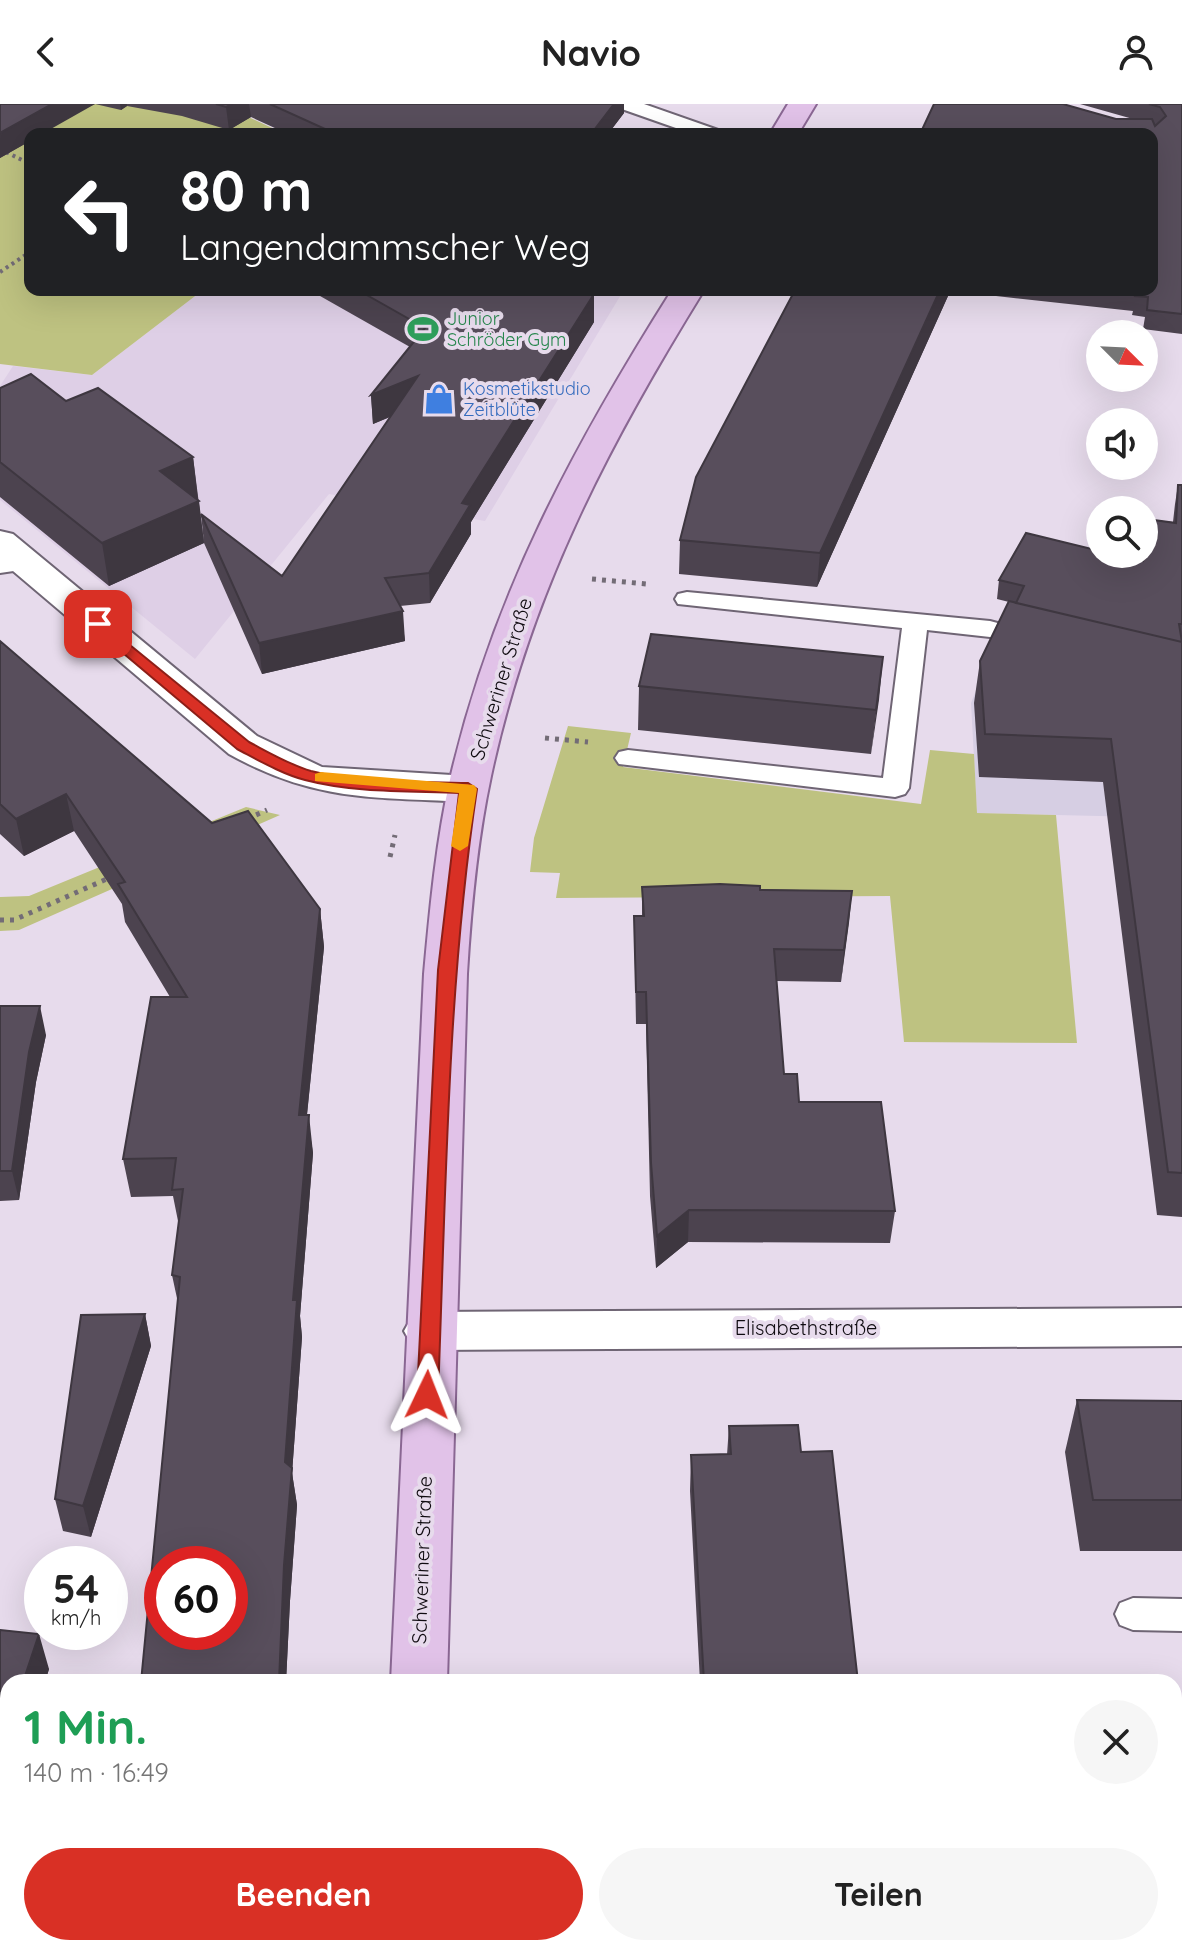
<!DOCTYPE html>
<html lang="de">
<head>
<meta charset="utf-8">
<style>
	:root { --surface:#fff; --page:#f6f6f6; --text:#222; --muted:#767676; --accent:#d93025 }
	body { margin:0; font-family:Quicksand,sans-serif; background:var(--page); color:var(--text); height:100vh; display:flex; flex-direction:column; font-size:30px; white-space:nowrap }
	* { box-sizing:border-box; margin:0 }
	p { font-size:26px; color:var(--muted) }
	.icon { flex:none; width:44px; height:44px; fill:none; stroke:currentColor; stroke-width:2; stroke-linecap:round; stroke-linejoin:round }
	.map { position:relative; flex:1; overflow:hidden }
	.panel { position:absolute; left:0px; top:1570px; width:1182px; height:282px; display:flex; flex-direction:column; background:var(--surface); border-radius:24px 24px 0 0; box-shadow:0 8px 32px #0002 }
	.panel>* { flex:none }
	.top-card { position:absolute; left:24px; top:24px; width:1134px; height:168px; border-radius:16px; box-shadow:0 8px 32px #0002; background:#202124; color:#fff; overflow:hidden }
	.needle { width:52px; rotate:114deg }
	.controls { position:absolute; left:1086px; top:216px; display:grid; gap:16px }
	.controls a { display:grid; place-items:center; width:72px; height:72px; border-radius:50%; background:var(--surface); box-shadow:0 8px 32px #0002; font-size:40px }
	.speed { position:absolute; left:24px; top:1442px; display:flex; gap:16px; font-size:40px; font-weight:700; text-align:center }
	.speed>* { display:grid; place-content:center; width:104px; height:104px; border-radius:50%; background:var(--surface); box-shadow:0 8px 32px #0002; line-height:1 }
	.speed small { font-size:20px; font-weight:400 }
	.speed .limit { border:12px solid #d22; background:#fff; color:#111 }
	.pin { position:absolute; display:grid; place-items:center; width:68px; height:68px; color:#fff; margin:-34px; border-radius:16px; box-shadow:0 4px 12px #0006 }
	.me { position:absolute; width:88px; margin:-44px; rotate:2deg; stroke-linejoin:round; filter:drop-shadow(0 0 6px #0008) }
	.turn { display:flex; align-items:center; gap:28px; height:168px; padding:0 24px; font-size:36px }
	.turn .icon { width:104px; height:104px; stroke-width:2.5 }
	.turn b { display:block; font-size:56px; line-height:68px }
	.round { display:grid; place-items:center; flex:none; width:84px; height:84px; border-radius:42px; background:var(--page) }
	.summary { display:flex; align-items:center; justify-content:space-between; height:136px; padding:0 24px }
	h1 { font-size:48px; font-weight:700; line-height:60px; color:#1e9e55 }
	.cta { display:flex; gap:16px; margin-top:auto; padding:16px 24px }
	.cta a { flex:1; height:92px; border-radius:48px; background:var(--accent); color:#fff; font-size:32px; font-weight:700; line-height:92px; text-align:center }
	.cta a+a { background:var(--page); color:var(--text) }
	header { display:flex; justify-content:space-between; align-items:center; height:104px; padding:0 24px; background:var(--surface); font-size:36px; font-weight:700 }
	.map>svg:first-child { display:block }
	.built { fill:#decfe6 }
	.industrial { fill:#d6cee3 }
	.green { fill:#bec281 }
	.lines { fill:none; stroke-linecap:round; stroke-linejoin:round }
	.lane-casing { stroke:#6f6574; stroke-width:4 }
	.street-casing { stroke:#6f6574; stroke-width:4 }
	.primary-casing { stroke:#8a6793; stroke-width:4 }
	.path-far1 { stroke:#736c76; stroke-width:4; stroke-dasharray:3 4; stroke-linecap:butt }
	.path { stroke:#736c76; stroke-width:5; stroke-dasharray:4 6; stroke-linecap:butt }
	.lane { fill:#fff; fill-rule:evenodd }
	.street { fill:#fff; fill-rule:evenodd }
	.primary { fill:#e1c2e8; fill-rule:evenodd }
	.wall { fill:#4c434f }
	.shaded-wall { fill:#3e3740 }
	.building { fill:#584e5c; stroke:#3e3740; stroke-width:2; fill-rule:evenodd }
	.route { fill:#d93025; stroke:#8d1f18; stroke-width:2 }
	.slow { fill:#f59e0b }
	.labels { text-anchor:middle; stroke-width:8; stroke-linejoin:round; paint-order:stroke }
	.far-leisure-label { font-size:18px; fill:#27864d; stroke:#e7dbec; text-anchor:start }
	.far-shop-label { font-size:18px; fill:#366cbe; stroke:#e7dbec; text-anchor:start }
	.street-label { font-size:20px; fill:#0f0b10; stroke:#e7dbec }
</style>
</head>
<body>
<header><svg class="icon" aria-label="back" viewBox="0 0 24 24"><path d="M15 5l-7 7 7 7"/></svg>Navio<svg class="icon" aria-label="person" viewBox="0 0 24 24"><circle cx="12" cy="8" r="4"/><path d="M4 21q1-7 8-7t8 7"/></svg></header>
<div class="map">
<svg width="1182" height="1851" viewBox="0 0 1182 1851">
	<rect width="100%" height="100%" fill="#e7dbec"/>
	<!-- built -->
	<path class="built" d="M203,186h413l6,3 -137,228 -156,-27 -134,165 -195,-159v-114l13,-20 79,9z
		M48,1844h272l-1,7h-261z"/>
	<!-- industrial -->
	<path class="industrial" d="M996,536l186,178 -205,-5 -6,-110z"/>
	<!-- green -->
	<path class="green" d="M0,0h221l64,30h-255v156h173l-111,85 -92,-11z
		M568,622l63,7 -8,34 298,37 9,-54 44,4 3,59 79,2 21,228 -173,-1 -14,-146 -334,2 4,-25 -30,-1 4,-34z
		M246,703l34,8 -261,115 -19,1v-34l29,-1z"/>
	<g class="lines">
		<!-- lane casing -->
		<g class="lane-casing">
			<path id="lane" d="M616,0h28l74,26 3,4h-28l-74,-26z
				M25,452l9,2 3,5 -3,5 -34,5v-14z
				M687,488l303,29 53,14 4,5 -4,5 -9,3 -44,-11 -63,-7 -18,158 -4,6 -10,3 -276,-33 -4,-6 4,-6 9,-2 255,28 19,-150 -224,-24 -3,-5 3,-5z
				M1133,1494l49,1v32l-49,-1 -13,-5 -5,-11 5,-11z"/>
		</g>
		<!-- street casing -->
		<g class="street-casing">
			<path id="street" d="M0,427l13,3 244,202 65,31 146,9 14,4 6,9 -6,9 -14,4c-95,-5 -152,0 -239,-48l-229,-194z
				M1182,1204v38l-753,4 -17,-5 -8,-14 8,-14 17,-5z"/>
		</g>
		<!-- primary casing -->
		<g class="primary-casing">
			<path id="primary" d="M788,0h28l-18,30h-28z
				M672,186h32c-97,157 -174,304 -213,486 -14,65 -20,132 -24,198l-20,708h-56l33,-708c6,-66 12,-133 27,-199 43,-182 122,-328 221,-485z
				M380,1844h60v7h-60z"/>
		</g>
		<!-- path-far1 -->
		<path class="path-far1" d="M0,45l30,15
			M0,168l30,-20"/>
		<!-- path -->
		<path class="path" d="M592,475l55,5
			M545,634l43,4
			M247,715l20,-9
			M390,753l5,-22
			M0,816h14l95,-42"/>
		<!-- lane -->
		<use href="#lane" class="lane"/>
		<!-- street -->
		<use href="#street" class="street"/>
		<!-- primary -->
		<use href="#primary" class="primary"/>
	</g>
	<!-- wall -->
	<path class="wall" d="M0,0h624v9l-16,21h-320l-37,-17 -22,13 -47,-14 -55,-10 -6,4 -26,-6 -65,30v7l-30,17z
		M1080,0h102v230l-39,-5 2,-12 -13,-2 1,-4 -137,-15v-6h156v-156l-36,-15h17z
		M313,186h279l2,32 -123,200v12l-41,69 -30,3 5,35 -143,33 -58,-131 -3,-29 81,62 108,-159 -17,7 -2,-29 39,-48 -97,-55z
		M795,186h154l-1,6 -131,291 -138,-13 1,-34z
		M0,284l66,13 127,56 11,86 -95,43 -109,-89z
		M1178,381h4v732l-25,-2 -54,-433 -124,-5 -5,-74 6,-42 29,-59 -12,-3 2,-19 142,-19 1,-7h2v-22l2,-13 27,3 2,-18z
		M0,537l212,182 108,86 4,38 -17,168 6,38 -13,163 2,21 -10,136 5,32 -7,96 -4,81h-145l37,-379 -6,-28 7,-49 -6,-30 -42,1 -8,-38 47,-162 -45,-75 -3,-18 -48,-73 -50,25 -24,-22z
		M883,553l-12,97 -233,-24 1,-44z
		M642,783l210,4 -11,91 -65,-1 8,93 15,28 96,109 -5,32 -202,-1 -32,26 -6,-72 -4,-172h-10l-2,-108h8z
		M0,902l46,29 -10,47 -17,118 -19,1z
		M145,1210l6,32 -60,191 -28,-6 -8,-32z
		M1077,1296l105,1v150h-102l-15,-99z
		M729,1322l72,26 57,230h-158l-10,-191 1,-36h36z
		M0,1526l49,39 -4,13h-37v234l-8,-5z
		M1174,1645l8,1v97l-8,-1z
		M55,1844h76l-6,7h-60z
		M714,1844h174v7h-174z"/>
	<!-- shaded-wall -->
	<path class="shaded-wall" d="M52,0h43l-53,30h-12v7l-30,17v-25z
		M120,0h7v2l-6,4z
		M232,0h17l2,13 -22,13 -3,-23z
		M614,0h10v9l-16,21h-17z
		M940,186h9l-1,6 -131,291 3,-34z
		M594,190v28l-123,200v12l-41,69 -1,-30 33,-70z
		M418,272l2,28 -47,20 -2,-29z
		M193,353l5,43 -38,-29z
		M199,397l5,42 -95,43 -7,-43z
		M403,507l2,30 -143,33 -3,-31z
		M883,553l-4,43 -8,54 5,-44z
		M66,690l8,37 -50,25 -8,-37z
		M852,787l-3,32 -8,59 3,-32z
		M320,805l4,38 -21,206 -4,-38z
		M40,902l6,29 -10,47 -17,118 -7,-29 17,-119z
		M309,1011l4,38 -13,163 2,21 -10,136 5,32 -7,96 -4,81h-7l6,-220 8,-162z
		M689,1106l-1,32 -32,26 1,-32z
		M145,1210l6,32 -60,191 -8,-31z
		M39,1530l10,35 -4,13h-22z
		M95,1844h36l-6,7h-29z"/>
	<!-- building -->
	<path class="building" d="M0,0h52l-52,29z
		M216,0h16l-6,3z
		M270,0h344l-23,30h-255z
		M934,0h129l53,15h36l3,7 11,-10 -6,-9 -11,-3h33v210l-35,-4 1,-13 -13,-1 1,-4 -17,-2h33v-156h-232z
		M358,186h234l2,4 -132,209 8,2 -41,68 -44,5 18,33 -144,32 -58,-129 81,62 136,-200 -47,19 54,-67z
		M795,186h145l-120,263 -140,-13 16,-63z
		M31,270l35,27 32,-13 95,69 -33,14 39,30 -97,42 -102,-81v-74z
		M1178,381h4v139h-3l3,18 -166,-39 8,-17 -25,-6 27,-47 74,18v3h13l30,7 3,-42 30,4z
		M1009,497l173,41v531l-14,-1 -57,-433 -126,-5 -5,-73z
		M651,530l232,23 -7,53 -237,-24z
		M0,537l212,182 36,-12 72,98 -21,206h10l-16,185h4l-12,162 7,6 -8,97 -5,117h-138l39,-405 -8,-2 11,-86 -11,1 4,-32 -53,1 28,-162h36l-69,-113 7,-2 -59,-88 -50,25 -16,-15zM162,1460h68v68h-68z
		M720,780l40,2v4l92,1 -8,59 -70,-1 10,125h13l2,28h82l14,109 -206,-1 -32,26 -6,-73 -5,-171h-10l-2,-76h10l-2,-29z
		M0,902h40l-11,46 -17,119h-12z
		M145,1210l-62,192 -28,-7 26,-184z
		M1077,1296l105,1v99h-89z
		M798,1321l3,27 31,-1 26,231h-154l-13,-227 40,-1 -2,-28z
		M0,1526l39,4 -16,48h-15v209l-8,-5z
		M1174,1645l8,1v81l-8,-1z
		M718,1844h170v7h-169z"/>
	<!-- route -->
	<path class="route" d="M98,515l151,123c19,10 41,23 62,29 50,13 107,10 157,12l9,6c-30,200 -31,403 -39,606l-3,6 -8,2 -7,-2 -3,-6 21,-425 21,-177c-50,-2 -105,0 -154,-13 -23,-6 -47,-20 -68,-31l-145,-122v-6z"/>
	<!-- slow -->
	<path class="slow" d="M321,668l153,13 3,4 -9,57 -8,5 -9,-5 8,-53 -144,-12v-7z"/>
	<!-- icons -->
	<defs>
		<g id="stadium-bare" transform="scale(2.4)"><path d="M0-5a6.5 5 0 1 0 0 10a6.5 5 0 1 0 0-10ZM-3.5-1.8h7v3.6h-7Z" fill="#2e9e5b" stroke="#e7dbec" stroke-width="2.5" paint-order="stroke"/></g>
		<g id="shop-bare" transform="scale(2.4)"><path d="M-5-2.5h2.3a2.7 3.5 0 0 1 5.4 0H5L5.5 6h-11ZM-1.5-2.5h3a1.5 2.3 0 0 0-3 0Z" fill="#3f7fe0" stroke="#e7dbec" stroke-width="2.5" paint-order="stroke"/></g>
	</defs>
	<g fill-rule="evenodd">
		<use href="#stadium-bare" x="423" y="225"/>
		<use href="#shop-bare" x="439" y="295"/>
	</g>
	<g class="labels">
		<!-- far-leisure labels -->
		<g class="far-leisure-label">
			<text x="447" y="221">Junior<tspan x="447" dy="21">Schröder Gym</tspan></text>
		</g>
		<!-- far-shop labels -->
		<g class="far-shop-label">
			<text x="463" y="291">Kosmetikstudio<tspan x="463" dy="21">Zeitblüte</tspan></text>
		</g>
		<!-- street labels -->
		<g class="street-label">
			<text transform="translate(501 575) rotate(-73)" y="7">Schweriner Straße</text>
			<text x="806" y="1231">Elisabethstraße</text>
			<text transform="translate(422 1456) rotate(-88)" y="7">Schweriner Straße</text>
		</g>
	</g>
</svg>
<div class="controls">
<a><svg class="needle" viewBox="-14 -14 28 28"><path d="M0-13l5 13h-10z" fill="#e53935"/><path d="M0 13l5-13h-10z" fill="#767676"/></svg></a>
<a><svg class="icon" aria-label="sound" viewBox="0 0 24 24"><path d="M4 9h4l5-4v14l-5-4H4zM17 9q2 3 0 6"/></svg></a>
<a><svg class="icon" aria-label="search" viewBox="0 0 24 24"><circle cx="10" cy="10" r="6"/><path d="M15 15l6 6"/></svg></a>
</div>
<div class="speed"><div>54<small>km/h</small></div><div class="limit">60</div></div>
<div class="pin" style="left:98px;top:520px;background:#d93025"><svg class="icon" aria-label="arrive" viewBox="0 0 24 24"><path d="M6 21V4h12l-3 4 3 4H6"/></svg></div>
<svg class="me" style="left:427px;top:1291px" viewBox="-20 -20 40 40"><path d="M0-17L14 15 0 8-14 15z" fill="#d93025" stroke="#fff" stroke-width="4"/></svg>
<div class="top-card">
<div class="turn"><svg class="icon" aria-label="left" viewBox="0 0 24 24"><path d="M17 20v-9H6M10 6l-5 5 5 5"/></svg><div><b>80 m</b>Langendammscher Weg</div></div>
</div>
<section class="panel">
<div class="summary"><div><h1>1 Min.</h1><p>140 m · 16:49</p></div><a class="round"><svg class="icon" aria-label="close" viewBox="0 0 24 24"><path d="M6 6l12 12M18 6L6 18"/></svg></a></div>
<div class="cta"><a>Beenden</a><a>Teilen</a></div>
</section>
</div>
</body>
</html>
